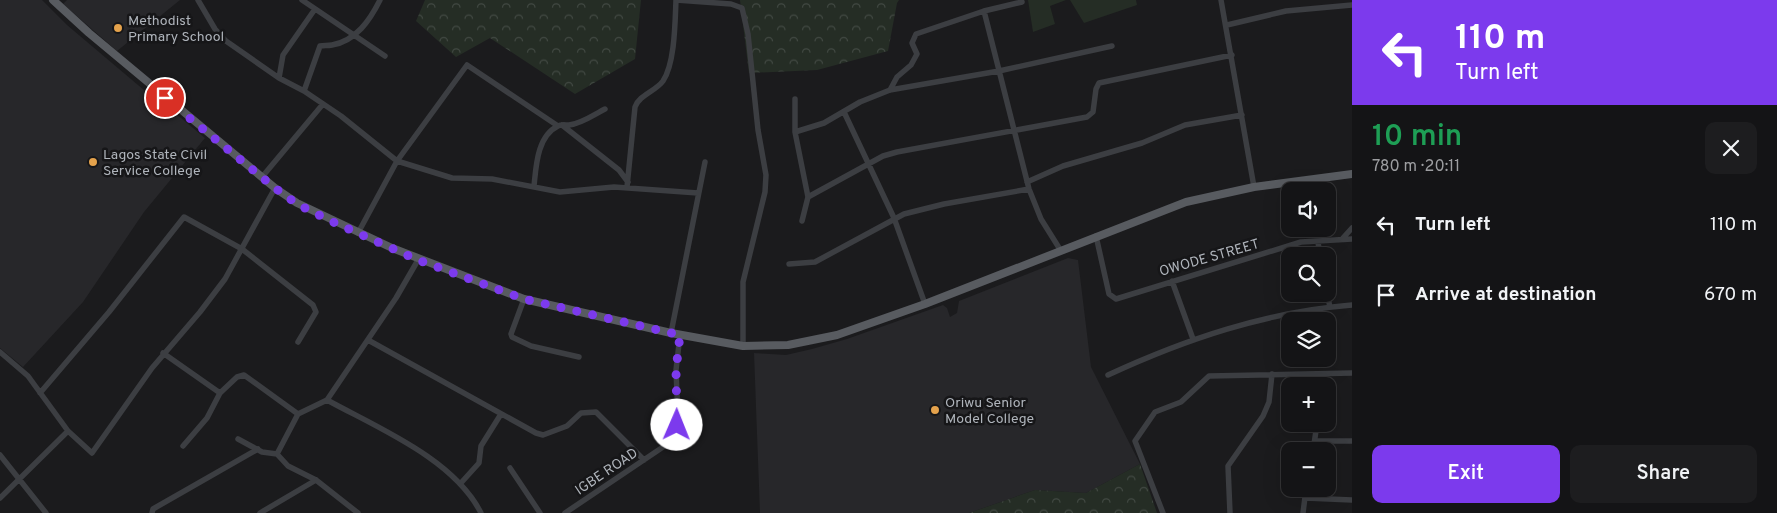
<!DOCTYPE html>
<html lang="en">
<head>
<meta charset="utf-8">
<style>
	:root { --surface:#141416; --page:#1d1d1f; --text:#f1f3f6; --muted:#9d9ea1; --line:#333335; --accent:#7c3aed }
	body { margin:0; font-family:Overpass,sans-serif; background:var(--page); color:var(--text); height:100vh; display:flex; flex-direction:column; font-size:19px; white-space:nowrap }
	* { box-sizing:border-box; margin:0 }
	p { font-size:16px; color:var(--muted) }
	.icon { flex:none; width:28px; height:28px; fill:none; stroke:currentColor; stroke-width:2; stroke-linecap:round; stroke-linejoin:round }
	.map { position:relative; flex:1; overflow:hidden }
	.details { display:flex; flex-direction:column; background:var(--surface); width:425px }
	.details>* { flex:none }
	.top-card { background:#7c3aed; color:#fff; overflow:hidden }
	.tools { position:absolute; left:1281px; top:182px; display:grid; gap:10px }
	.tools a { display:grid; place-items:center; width:55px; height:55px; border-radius:10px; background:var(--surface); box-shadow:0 5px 20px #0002,0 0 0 1px var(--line); font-size:25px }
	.pin { position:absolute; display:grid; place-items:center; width:42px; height:42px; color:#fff; margin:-21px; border:2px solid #fff; border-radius:50%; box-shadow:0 1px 5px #0007 }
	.me { position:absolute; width:55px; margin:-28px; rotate:1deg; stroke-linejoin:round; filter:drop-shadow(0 0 4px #0008) }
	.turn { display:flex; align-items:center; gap:18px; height:105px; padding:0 20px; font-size:22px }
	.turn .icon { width:65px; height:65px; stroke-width:2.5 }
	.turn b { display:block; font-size:35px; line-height:42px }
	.round { display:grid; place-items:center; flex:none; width:52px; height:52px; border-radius:10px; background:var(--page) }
	.overview { display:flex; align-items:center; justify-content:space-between; height:85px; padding:0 20px }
	h1 { font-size:30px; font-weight:600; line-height:38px; color:#1e9e55 }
	.primary-button { display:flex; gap:10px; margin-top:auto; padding:10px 20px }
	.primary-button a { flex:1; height:58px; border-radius:10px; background:var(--accent); color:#fff; font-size:20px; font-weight:600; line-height:58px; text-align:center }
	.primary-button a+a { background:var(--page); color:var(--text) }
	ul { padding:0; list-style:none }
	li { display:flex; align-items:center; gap:15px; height:70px; padding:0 20px }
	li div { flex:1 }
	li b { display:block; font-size:19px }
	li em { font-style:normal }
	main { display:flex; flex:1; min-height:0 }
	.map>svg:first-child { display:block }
	.built { fill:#27272a }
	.grass { fill:#252d25 }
	.forest { fill:url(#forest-crowns) }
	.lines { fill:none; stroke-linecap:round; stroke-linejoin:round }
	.minor { stroke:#3c3e42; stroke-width:5.5 }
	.major { stroke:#585b60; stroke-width:8 }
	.route { stroke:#7c3aed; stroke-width:9; stroke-dasharray:0 16.2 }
	.poi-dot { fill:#e4a24c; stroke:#161618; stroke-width:2 }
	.labels { text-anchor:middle; stroke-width:5; stroke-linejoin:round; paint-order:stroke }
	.poi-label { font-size:14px; fill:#afb4bb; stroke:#161618; text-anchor:start }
	.street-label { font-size:14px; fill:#afb4bb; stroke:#161618 }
</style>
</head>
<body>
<main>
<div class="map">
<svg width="1352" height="513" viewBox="0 0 1352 513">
	<defs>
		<pattern id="forest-crowns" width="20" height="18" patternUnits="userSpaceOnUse" patternTransform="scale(1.25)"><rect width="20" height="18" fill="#252d25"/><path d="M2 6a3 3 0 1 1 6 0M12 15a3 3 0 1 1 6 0" fill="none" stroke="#424943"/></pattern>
	</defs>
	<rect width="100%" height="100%" fill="#1b1b1d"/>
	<!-- built -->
	<path class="built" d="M0,0h42l25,25 84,71v7l9,6 9,-1 36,30 -61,74 -61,90 -60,65 -23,-19z
		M67,0h113l-63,51 -54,-47z
		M1068,258l10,2 13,107 49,97 -54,29 -51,-3 -66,23h-209l-6,-160 32,2 26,-6 35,-10 96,-34 4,3 3,9 7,-4 2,-12z"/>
	<!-- grass -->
	<path class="grass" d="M1028,0h38l-16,6 5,18 -22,8z
		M1070,0h66l1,5 -53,18z"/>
	<!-- forest -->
	<path class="forest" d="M425,0h216l-6,59 -60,35 -85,-56 -34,19 -40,-36z
		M740,0h159l-2,3 -9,48 -71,19 -68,3z
		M1140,464l17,49h-188l66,-23 51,3z"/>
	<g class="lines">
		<!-- minor -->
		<path class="minor" d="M198,0l17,29 11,12 53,37 25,13 37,25 56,45 55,17 40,1 68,13 54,-5 84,6
			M302,0l83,56
			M1221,0l33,187
			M984,11l45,178 12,30 20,32
			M1227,25l59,-14 66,-6
			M279,78l4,-23 32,-46
			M890,90l7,-13 14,-12 6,-11 -5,-11 4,-9 68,-23 38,-9
			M304,91l16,-45c4,-1 7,0 12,-1 24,-4 38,-25 48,-45
			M795,99v33
			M844,112l50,106 31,86
			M562,125l57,45 9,12
			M262,177l61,-73
			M1027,182l36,-16 79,-23 43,-18 57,-10
			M534,186c2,-19 3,-50 24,-60 3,-2 7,-1 11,-1 12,-1 26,-11 36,-16
			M627,187l8,-80c4,-12 21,-16 28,-26 12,-18 12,-59 13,-81l55,4 11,4 6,26 10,96 8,45 -1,17 -22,90v64
			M808,197l75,-41 14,-4 190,-35 6,-5 3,-23 3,-6 133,-28
			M802,221l6,-24 -13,-65 29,-9 36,-21 30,-12 109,-19 113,-25
			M358,233l39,-72 70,-96 91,61
			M1096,236l13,58 7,5 185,-57 51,-3
			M1343,238l9,-10
			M1318,242l2,14
			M789,264l26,-2 89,-48 40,-10 85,-15
			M1172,281l21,58
			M1327,294l3,13
			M524,299l-13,35 1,3 19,9 48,11
			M671,333l34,-171
			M368,340l168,93 7,2 24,-9 14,-13 15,-1 48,48
			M0,352l28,24 40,55 24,22 60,-85 48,-56 25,-33 50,-91
			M163,353l57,40 17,-16 7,-2 54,39
			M1108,375c78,-36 158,-63 244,-70
			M1324,386l2,-12
			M40,393l69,-81 75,-95 58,32 71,56 3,7 -18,30
			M327,400c51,28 127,59 154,113
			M238,439l24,13 15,2 11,12 28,14 42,33
			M1315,441h37
			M183,446l24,-28 13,-25
			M1313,451l4,-27
			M277,454l21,-40 29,-14 69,-102 22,-38
			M0,455l46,58
			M510,468l30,45
			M460,484l19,-21 2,-17 20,-32
			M0,498l68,-67
			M1305,498l47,2
			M152,513l1,-4 105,-60
			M260,513l56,-33
			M565,513l98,-66 10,-12 5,-18 -2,-47 4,-35
			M1163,513l-28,-72 20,-29 26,-10 28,-26 143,-3
			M1230,513l-2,-47 35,-50 6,-14 3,-28
			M1303,513l3,-24"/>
		<!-- major -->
		<path class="major" d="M53,0l36,33 186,155 22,15 95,45 132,51 147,34 72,13 45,-1 49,-10 88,-31 261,-102 68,-15 98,-13"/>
	</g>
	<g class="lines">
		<!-- route -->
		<path class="route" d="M165,98l110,90 22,16 36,18 85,38 106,39 156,36 -4,35 1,55"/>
	</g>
	<!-- markers -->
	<g class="poi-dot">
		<circle cx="118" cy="28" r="5"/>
		<circle cx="93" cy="162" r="5"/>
		<circle cx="935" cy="410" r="5"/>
	</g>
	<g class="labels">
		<!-- poi labels -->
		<g class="poi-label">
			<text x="128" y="25">Methodist<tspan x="128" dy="16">Primary School</tspan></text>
			<text x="103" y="159">Lagos State Civil<tspan x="103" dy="16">Service College</tspan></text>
			<text x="945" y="407">Oriwu Senior<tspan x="945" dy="16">Model College</tspan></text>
		</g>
		<!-- street labels -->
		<g class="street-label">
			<text transform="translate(1209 257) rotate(-16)" y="5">OWODE STREET</text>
			<text transform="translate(606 471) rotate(-34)" y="5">IGBE ROAD</text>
		</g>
	</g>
</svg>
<div class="tools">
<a><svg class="icon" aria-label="sound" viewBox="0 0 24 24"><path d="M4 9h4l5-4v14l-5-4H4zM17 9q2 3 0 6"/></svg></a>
<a><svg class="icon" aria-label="search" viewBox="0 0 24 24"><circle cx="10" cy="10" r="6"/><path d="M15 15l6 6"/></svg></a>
<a><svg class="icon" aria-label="layers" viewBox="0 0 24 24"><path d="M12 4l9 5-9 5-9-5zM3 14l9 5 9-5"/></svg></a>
<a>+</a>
<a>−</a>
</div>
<div class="pin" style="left:165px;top:98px;background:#d93025"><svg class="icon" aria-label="arrive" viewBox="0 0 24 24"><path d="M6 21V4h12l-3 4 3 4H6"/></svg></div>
<svg class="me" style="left:677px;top:425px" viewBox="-20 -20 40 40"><circle r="19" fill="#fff"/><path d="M0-13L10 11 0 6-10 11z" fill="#7c3aed"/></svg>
</div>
<section class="details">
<div class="top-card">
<div class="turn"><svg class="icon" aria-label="left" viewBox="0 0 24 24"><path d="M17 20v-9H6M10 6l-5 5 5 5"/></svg><div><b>110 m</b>Turn left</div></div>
</div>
<div class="overview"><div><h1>10 min</h1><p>780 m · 20:11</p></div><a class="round"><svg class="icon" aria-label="close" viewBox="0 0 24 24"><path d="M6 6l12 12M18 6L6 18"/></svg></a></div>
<ul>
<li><svg class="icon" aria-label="left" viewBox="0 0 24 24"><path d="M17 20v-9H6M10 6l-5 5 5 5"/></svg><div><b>Turn left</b></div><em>110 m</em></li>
<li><svg class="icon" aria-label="arrive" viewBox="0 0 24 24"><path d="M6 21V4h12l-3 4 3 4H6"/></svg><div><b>Arrive at destination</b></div><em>670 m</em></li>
</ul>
<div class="primary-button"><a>Exit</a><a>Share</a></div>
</section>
</main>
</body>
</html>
